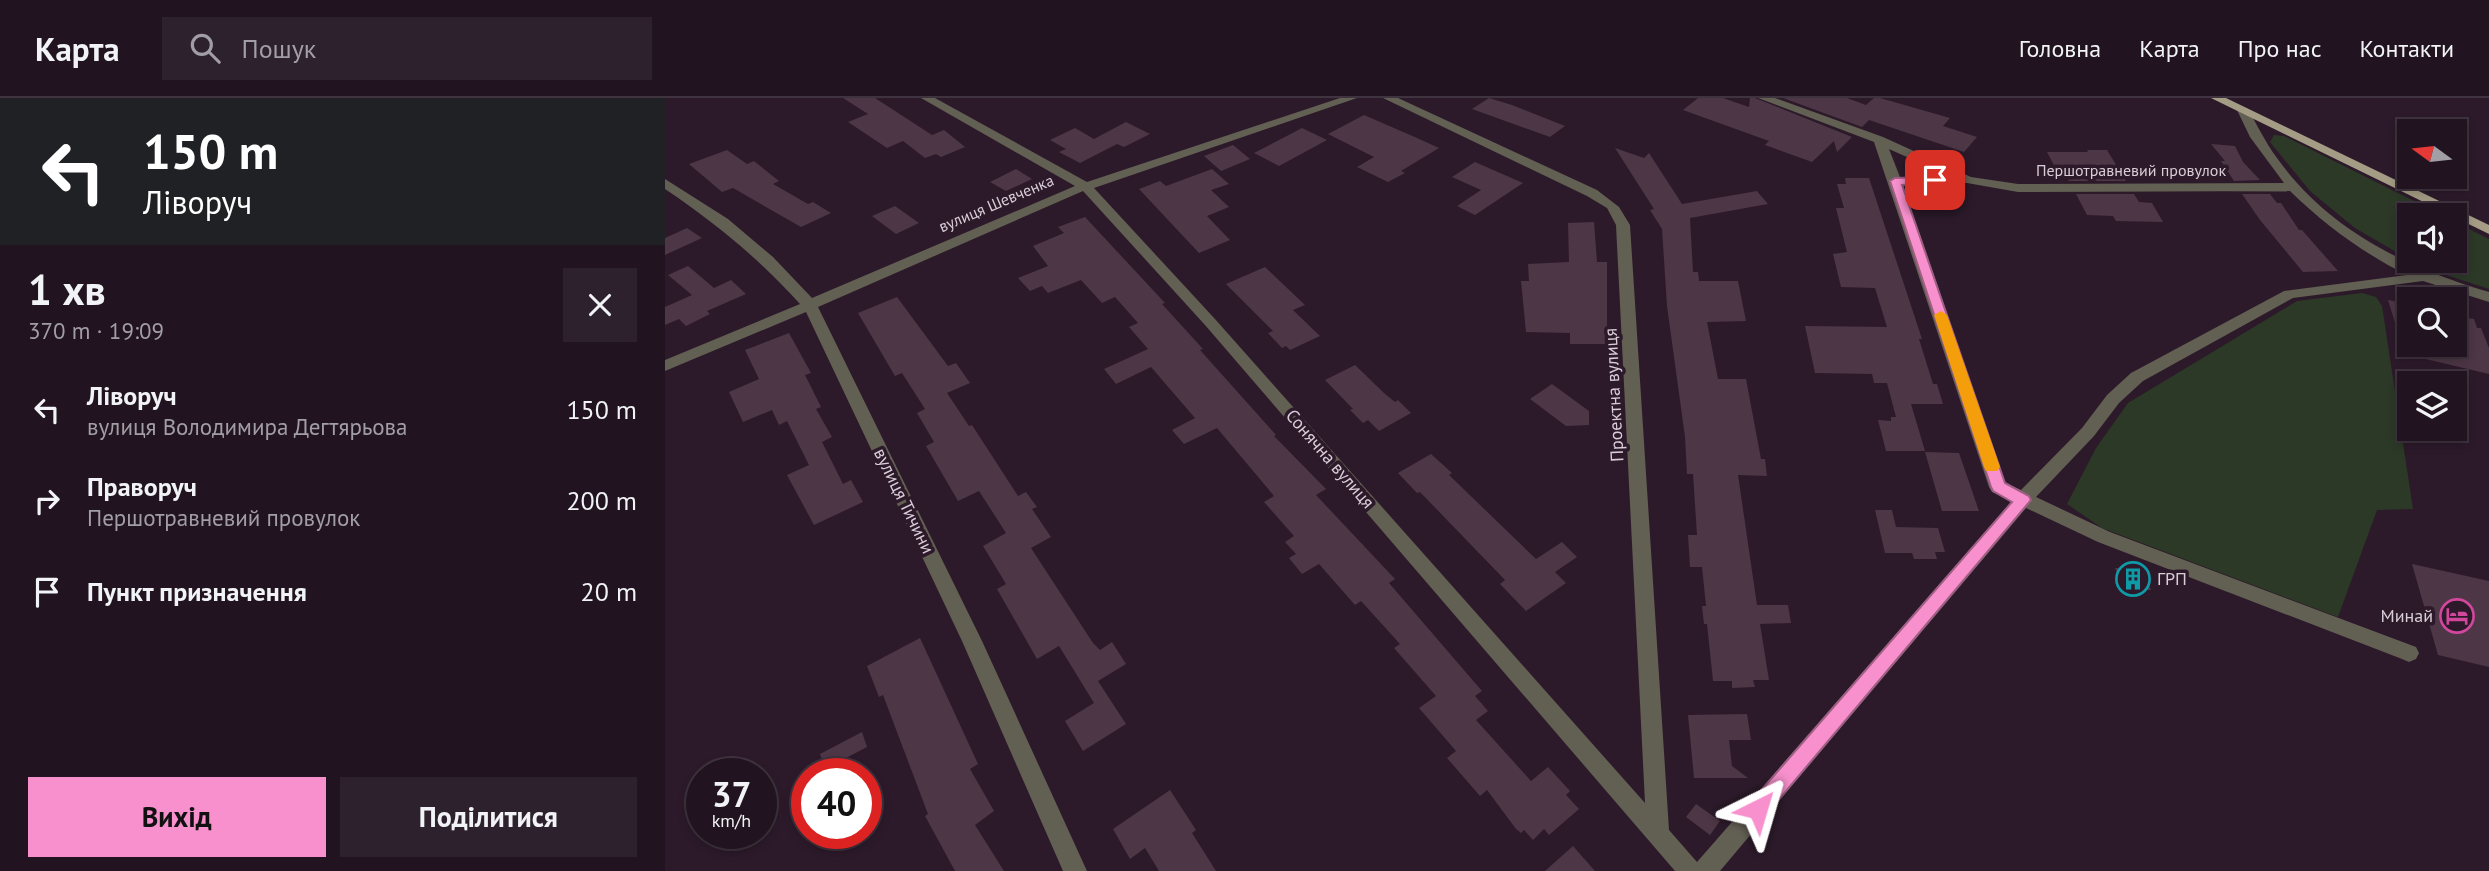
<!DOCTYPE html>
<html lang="uk">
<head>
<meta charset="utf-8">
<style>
	:root { --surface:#211420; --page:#2d212d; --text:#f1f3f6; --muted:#a29ea5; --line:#3e333e; --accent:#f790cd }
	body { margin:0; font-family:"PT Sans",sans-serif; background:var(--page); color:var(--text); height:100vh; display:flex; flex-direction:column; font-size:26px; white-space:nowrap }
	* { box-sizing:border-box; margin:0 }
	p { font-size:23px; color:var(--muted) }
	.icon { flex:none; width:38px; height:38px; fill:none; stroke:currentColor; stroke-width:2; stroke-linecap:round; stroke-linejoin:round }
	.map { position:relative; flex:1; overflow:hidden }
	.side { display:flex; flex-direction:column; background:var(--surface); width:665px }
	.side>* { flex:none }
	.banner { background:#202124; color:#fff; overflow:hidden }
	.needle { width:46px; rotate:285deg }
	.buttons { position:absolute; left:1732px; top:21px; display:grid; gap:14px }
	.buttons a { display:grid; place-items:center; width:70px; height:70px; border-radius:0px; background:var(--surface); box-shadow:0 4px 10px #0003,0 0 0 2px var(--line); font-size:35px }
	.speed { position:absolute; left:21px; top:660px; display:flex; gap:14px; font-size:35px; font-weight:700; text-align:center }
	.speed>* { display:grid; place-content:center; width:91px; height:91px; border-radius:50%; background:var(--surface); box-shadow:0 4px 10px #0003,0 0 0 2px var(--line); line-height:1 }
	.speed small { font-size:18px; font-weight:400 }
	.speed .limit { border:10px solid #d22; background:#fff; color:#111 }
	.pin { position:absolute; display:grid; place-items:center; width:60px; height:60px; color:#fff; margin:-30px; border-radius:14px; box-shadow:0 4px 10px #0006 }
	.me { position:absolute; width:77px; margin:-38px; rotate:40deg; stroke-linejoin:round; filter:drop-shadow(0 0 5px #0008) }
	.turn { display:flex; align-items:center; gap:24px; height:147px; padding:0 28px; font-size:32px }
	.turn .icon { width:91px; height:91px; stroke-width:2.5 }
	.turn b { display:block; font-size:49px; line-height:60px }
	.round { display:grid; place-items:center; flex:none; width:74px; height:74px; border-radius:0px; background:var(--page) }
	.overview { display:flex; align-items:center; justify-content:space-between; height:119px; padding:0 28px }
	h1 { font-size:42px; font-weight:700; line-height:52px }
	.cta { display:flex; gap:14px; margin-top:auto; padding:14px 28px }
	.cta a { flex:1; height:80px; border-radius:0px; background:var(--accent); color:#111; font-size:28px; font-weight:700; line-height:80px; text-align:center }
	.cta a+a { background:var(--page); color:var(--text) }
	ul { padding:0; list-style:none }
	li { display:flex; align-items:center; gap:21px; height:91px; padding:0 28px }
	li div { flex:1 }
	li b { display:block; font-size:26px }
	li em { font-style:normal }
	header { display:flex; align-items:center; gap:42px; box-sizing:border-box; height:98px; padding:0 35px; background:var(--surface); border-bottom:2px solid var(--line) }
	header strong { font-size:33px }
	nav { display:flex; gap:38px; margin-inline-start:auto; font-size:24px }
	.search { width:490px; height:63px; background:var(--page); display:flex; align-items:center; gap:18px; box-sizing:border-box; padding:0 24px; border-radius:0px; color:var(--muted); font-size:26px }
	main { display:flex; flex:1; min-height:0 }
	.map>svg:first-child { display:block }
	.green { fill:#2c3927 }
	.building { fill:#4d3645 }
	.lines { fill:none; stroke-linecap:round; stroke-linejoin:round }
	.minor { fill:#625f53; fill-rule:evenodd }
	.major { fill:#a49c84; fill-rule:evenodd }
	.route { fill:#f790cd; stroke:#a15e85; stroke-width:2 }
	.slow { fill:#f59e0b }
	.labels { text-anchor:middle; stroke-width:7; stroke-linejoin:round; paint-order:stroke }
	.far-street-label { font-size:16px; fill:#d9cdd8; stroke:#2c1a2a }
	.street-label { font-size:18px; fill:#d9cdd8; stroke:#2c1a2a }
	.poi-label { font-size:18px; fill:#d9cdd8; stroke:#2c1a2a; text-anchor:start }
</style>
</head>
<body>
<header>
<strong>Карта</strong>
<div class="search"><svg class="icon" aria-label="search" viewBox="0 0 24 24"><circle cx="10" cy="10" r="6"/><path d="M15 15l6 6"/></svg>Пошук</div>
<nav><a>Головна</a><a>Карта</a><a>Про нас</a><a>Контакти</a></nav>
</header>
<main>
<section class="side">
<div class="banner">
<div class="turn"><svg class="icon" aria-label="left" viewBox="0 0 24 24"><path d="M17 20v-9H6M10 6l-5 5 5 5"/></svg><div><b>150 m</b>Ліворуч</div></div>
</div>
<div class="overview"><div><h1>1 хв</h1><p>370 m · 19:09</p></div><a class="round"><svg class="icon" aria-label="close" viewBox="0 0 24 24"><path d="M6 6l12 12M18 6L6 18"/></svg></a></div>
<ul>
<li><svg class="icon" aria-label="left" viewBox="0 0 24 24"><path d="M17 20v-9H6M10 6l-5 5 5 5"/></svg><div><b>Ліворуч</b><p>вулиця Володимира Дегтярьова</p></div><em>150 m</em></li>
<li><svg class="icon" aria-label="right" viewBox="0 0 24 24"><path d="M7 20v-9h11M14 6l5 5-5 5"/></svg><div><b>Праворуч</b><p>Першотравневий провулок</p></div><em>200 m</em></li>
<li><svg class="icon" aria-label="arrive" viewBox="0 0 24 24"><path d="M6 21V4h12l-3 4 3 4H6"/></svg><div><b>Пункт призначення</b></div><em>20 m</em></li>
</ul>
<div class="cta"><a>Вихід</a><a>Поділитися</a></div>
</section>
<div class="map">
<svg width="1824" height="773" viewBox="0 0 1824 773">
	<rect width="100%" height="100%" fill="#2c1a2a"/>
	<!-- green -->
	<path class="green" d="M1609,37l10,1 158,79h-32v45l-55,-32 -45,-37 -40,-49z
		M1790,124l34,17v50l-52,-17 -25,-11h43z
		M1697,195l14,4 6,9 31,203 -36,1 -39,107 -236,-89 -35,-24 29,-56 32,-45 169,-102z"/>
	<!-- building -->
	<path class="building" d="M178,0h32l57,37 12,-5 21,17 -24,10 -5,-3 -11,4 -22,-17 -16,7 -39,-26 20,-8z
		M824,0l23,7 53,21 -15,11 -78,-28z
		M1033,0h25l26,9 1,-9h5l97,39 -15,15 -3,-11 -22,21 -47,-17 4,-4 -86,-31z
		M1118,0h64l19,7 8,-7h6l70,20 -7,8 34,11 -13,15 -95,-32 -7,7z
		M699,17l53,23 22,10 -38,23 4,2 -17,9 -31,-15 17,-10 -46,-23z
		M461,24l24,12 -26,13 -7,-3 -37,19 -21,-11 7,-3 -16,-9 25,-12 19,11z
		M637,30l25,12 -48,26 -25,-13z
		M1546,46l24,2 8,16 17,18 -26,1 -13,-20h4z
		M568,47l17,14 -29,12 -17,-15z
		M950,50l29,10 5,-5 33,51 75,-13 11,13 -78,14 3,54h5l1,9h39l8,40 -39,1 11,57h28l15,80h4l2,17 -29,-1 19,130h31l3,18 -31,1 9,56h-16l2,7 -23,1v-7h-19l-6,-57h-3l-2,-18h4l-4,-39h-12l-2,-32h9l-4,-61h-6l-2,-37 -18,-131 -5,-77 -12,-19 4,-1z
		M62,52l20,14 7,-3 25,20 -6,3 35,20 5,-2 18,11 -30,14 -68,-39 -11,4 -33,-28z
		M1422,52h20l19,31h-57l-3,-6h-7l-12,-23h41z
		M810,64l48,21 -48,32 -18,-9 24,-16 -29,-13z
		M351,71l16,10 -26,12 -16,-9z
		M547,71l17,15 -18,6 18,17 -22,9 23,24 -31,13 -60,-64 21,-8 6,5z
		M1180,80h24l53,161h-3l14,45h4l6,20h-32l14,47h-39l-8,-31 13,1v-4h5l-9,-34h-13l-2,-9 -57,-1 -10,-47 82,1 -12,-39 -34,-1 -8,-33 14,-2 -11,-44h8l-7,-24h9z
		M1411,96h58l5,8 13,1 11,19 -47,-1 -3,-5 -26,-1z
		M1577,96h28l7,9h4l18,27h3l36,41 -35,1 -43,-52z
		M230,108l24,17 -23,11 -24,-18z
		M420,119l80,86 -3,1 41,45 -3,1 76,85 -2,1 52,53 -10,6 79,84 -6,4 93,108 -7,5 13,15 -12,9 55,61 17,-14 22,24 -4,4 13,14 -30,26 -5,-6 -11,11 -9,-10 -3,3 -5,-4 -29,-39 -7,6 -33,-38 9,-7 -37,-43 17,-12 -42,-48 6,-4 -39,-43 -6,4 -36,-41 -17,10 -13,-16 7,-4 -11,-12 9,-6 -30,-34 10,-6 -57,-68 -33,16 -12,-14 23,-12 -44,-51 -35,17 -12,-15 44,-20 -19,-22 9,-4 -23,-26 -13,6 -21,-23 -33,13 -6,-7 -12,5 -12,-13 30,-12 -15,-20 31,-13 -6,-6z
		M929,124l3,40h10v82h-37v-11l-44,-1 -5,-51h8l-1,-17 41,-2 -1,-39z
		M22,130l15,10 -37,17v-17z
		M23,168l26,22 17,-8 15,14 -39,17 3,3 -24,12 -7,-7 -14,6v-18l27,-12 -24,-20z
		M600,169l40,38 -12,5 27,26 -30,14 -4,-4 -4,2 -14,-15 5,-2 -47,-47z
		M232,199l51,69 8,-3 14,20 -23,10 22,33 3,-1 46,71 8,-4 11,15 -5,2 19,28 -20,11 62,95 7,7 12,-8 14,22 -28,17 28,43 -43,27 -18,-30 29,-18 -35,-57 -22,13 -40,-70 9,-5 -23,-38 23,-13 -27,-42 -21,10 -32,-55 8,-4 -17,-29 8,-4 -23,-36 -7,3 -37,-63z
		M1723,202l22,4v41h45v-29l19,3 3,9h4l8,20v26l-93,-22 1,-7h5z
		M124,235l22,40 -6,2 16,32 -5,2 16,28 -10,5 21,42 8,-4 12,22 -49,23 -27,-50 22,-10 -22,-44 -8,4 -7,-15 -29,12 -14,-30 30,-13 -14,-29z
		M690,267l29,28 11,9 3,-2 13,13 -32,18 -11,-11 -5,3 -13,-13 3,-1 -28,-29z
		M887,286l37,27v14l-23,1 -36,-27z
		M1260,354l34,1 20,58h-37z
		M766,356l21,19 -3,2 87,84 26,-17 15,15 -22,15 11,11 -40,28 -26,-27 5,-4 -85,-88 -3,1 -19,-20z
		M1210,412h17l4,17 42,1 7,24h-10l2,7h-23l-2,-6h-27z
		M1747,466l77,17v86l-51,-12z
		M1450,470h26l10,22h-26z
		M255,540l58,126 -8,5 24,42 -19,14 29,46h-49l-30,-55 3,-2 -45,-119 -4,2 -12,-31z
		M1082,616l4,26h-22l3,26 16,12h-54l-6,-63z
		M197,634l5,15 -42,22 -5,-15z
		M505,692l26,40 -4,3 24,38h-57l-14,-23 -15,11 -17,-30z
		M1031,706l24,17 -10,14 -24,-18z
		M908,748l22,25h-50z"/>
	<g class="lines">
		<!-- minor -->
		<path class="minor" d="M256,0h14l152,84 253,-84h17l-263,90 121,131 430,484 -29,-578 -9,-17 -20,-12 -204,-98h15l199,92 22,17 11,18 39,605 28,32 315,-361 -20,-9 -3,-5 -115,-345 -116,-44h17l108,39 88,40 47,7 266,-1 -34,-46 -13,-27 10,-2c10,16 18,34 30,50 51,72 130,110 212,134v10l-66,-21 -130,17 -150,83 -24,22 -25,33 -58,61 74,35 306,115 3,6 -3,6 -7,3 -7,-3 -304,-117 -72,-34 -306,363h-45l-470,-546 -122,-134 -265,116 164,334 105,230h-24l-101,-230 -156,-329 -141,59v-11l135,-56c-42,-46 -83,-80 -135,-115v-10l63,40 45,38 39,41 263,-112zM1224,51l60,27 -49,1zM1302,85l51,9 272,-1c35,34 73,62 117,84l-123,16 -153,82 -24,22 -25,33 -61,62 -16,-7 -102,-298z"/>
		<!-- major -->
		<path class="major" d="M1546,0h15l263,127v9z"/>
	</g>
	<!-- route -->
	<path class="route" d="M1270,79l4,1v5l-37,2 103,298 24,13 2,4 -266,316 -7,3 -7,-3 -3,-7 3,-7 261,-300 -19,-11 -2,-4 -101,-306 5,-3z"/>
	<!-- slow -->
	<path class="slow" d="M1276,213l6,4 53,152 -3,4h-11l-2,-4 -50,-152z"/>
	<!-- icons -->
	<defs>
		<g id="building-ring" transform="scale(1.75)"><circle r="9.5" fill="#2c1a2a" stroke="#0f9aa8" stroke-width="1.5"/><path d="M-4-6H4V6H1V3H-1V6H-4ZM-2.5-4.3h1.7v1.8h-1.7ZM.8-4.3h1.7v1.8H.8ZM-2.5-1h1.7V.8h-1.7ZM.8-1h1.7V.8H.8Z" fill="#0f9aa8"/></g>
		<g id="hotel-ring" transform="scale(1.75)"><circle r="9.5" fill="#2c1a2a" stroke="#d1479c" stroke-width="1.5"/><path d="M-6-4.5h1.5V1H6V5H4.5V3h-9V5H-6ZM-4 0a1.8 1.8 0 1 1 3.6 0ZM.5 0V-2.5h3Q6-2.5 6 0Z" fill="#d1479c"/></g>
	</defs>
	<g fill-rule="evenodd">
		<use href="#building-ring" x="1468" y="481"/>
		<use href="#hotel-ring" x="1792" y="518"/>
	</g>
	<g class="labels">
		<!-- far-street labels -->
		<g class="far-street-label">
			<text x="1466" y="78">Першотравневий провулок</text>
			<text transform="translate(331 105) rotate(-23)" y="6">вулиця Шевченка</text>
		</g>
		<!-- street labels -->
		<g class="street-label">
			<text transform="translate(949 297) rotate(-93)" y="6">Проектна вулиця</text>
			<text transform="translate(665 361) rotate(49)" y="6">Сонячна вулиця</text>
			<text transform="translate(239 403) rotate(64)" y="6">вулиця Тичини</text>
		</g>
		<!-- poi labels -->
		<g class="poi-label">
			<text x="1492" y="487">ГРП</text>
			<text x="1768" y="524" text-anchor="end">Минай</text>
		</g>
	</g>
</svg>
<div class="buttons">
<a><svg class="needle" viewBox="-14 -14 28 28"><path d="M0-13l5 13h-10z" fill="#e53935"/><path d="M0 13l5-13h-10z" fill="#a29ea5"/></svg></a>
<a><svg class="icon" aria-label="sound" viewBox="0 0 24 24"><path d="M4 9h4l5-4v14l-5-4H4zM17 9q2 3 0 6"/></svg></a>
<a><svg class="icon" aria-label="search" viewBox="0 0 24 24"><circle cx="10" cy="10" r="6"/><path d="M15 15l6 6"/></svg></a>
<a><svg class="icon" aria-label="layers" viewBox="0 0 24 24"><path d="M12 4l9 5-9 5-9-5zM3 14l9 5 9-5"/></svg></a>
</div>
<div class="speed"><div>37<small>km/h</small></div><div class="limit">40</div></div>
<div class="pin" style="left:1270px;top:82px;background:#d93025"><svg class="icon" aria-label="arrive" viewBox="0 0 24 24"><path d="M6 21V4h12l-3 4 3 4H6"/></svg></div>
<svg class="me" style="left:1093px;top:711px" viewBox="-20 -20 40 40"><path d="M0-17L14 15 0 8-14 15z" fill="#f790cd" stroke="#fff" stroke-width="4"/></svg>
</div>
</main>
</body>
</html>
